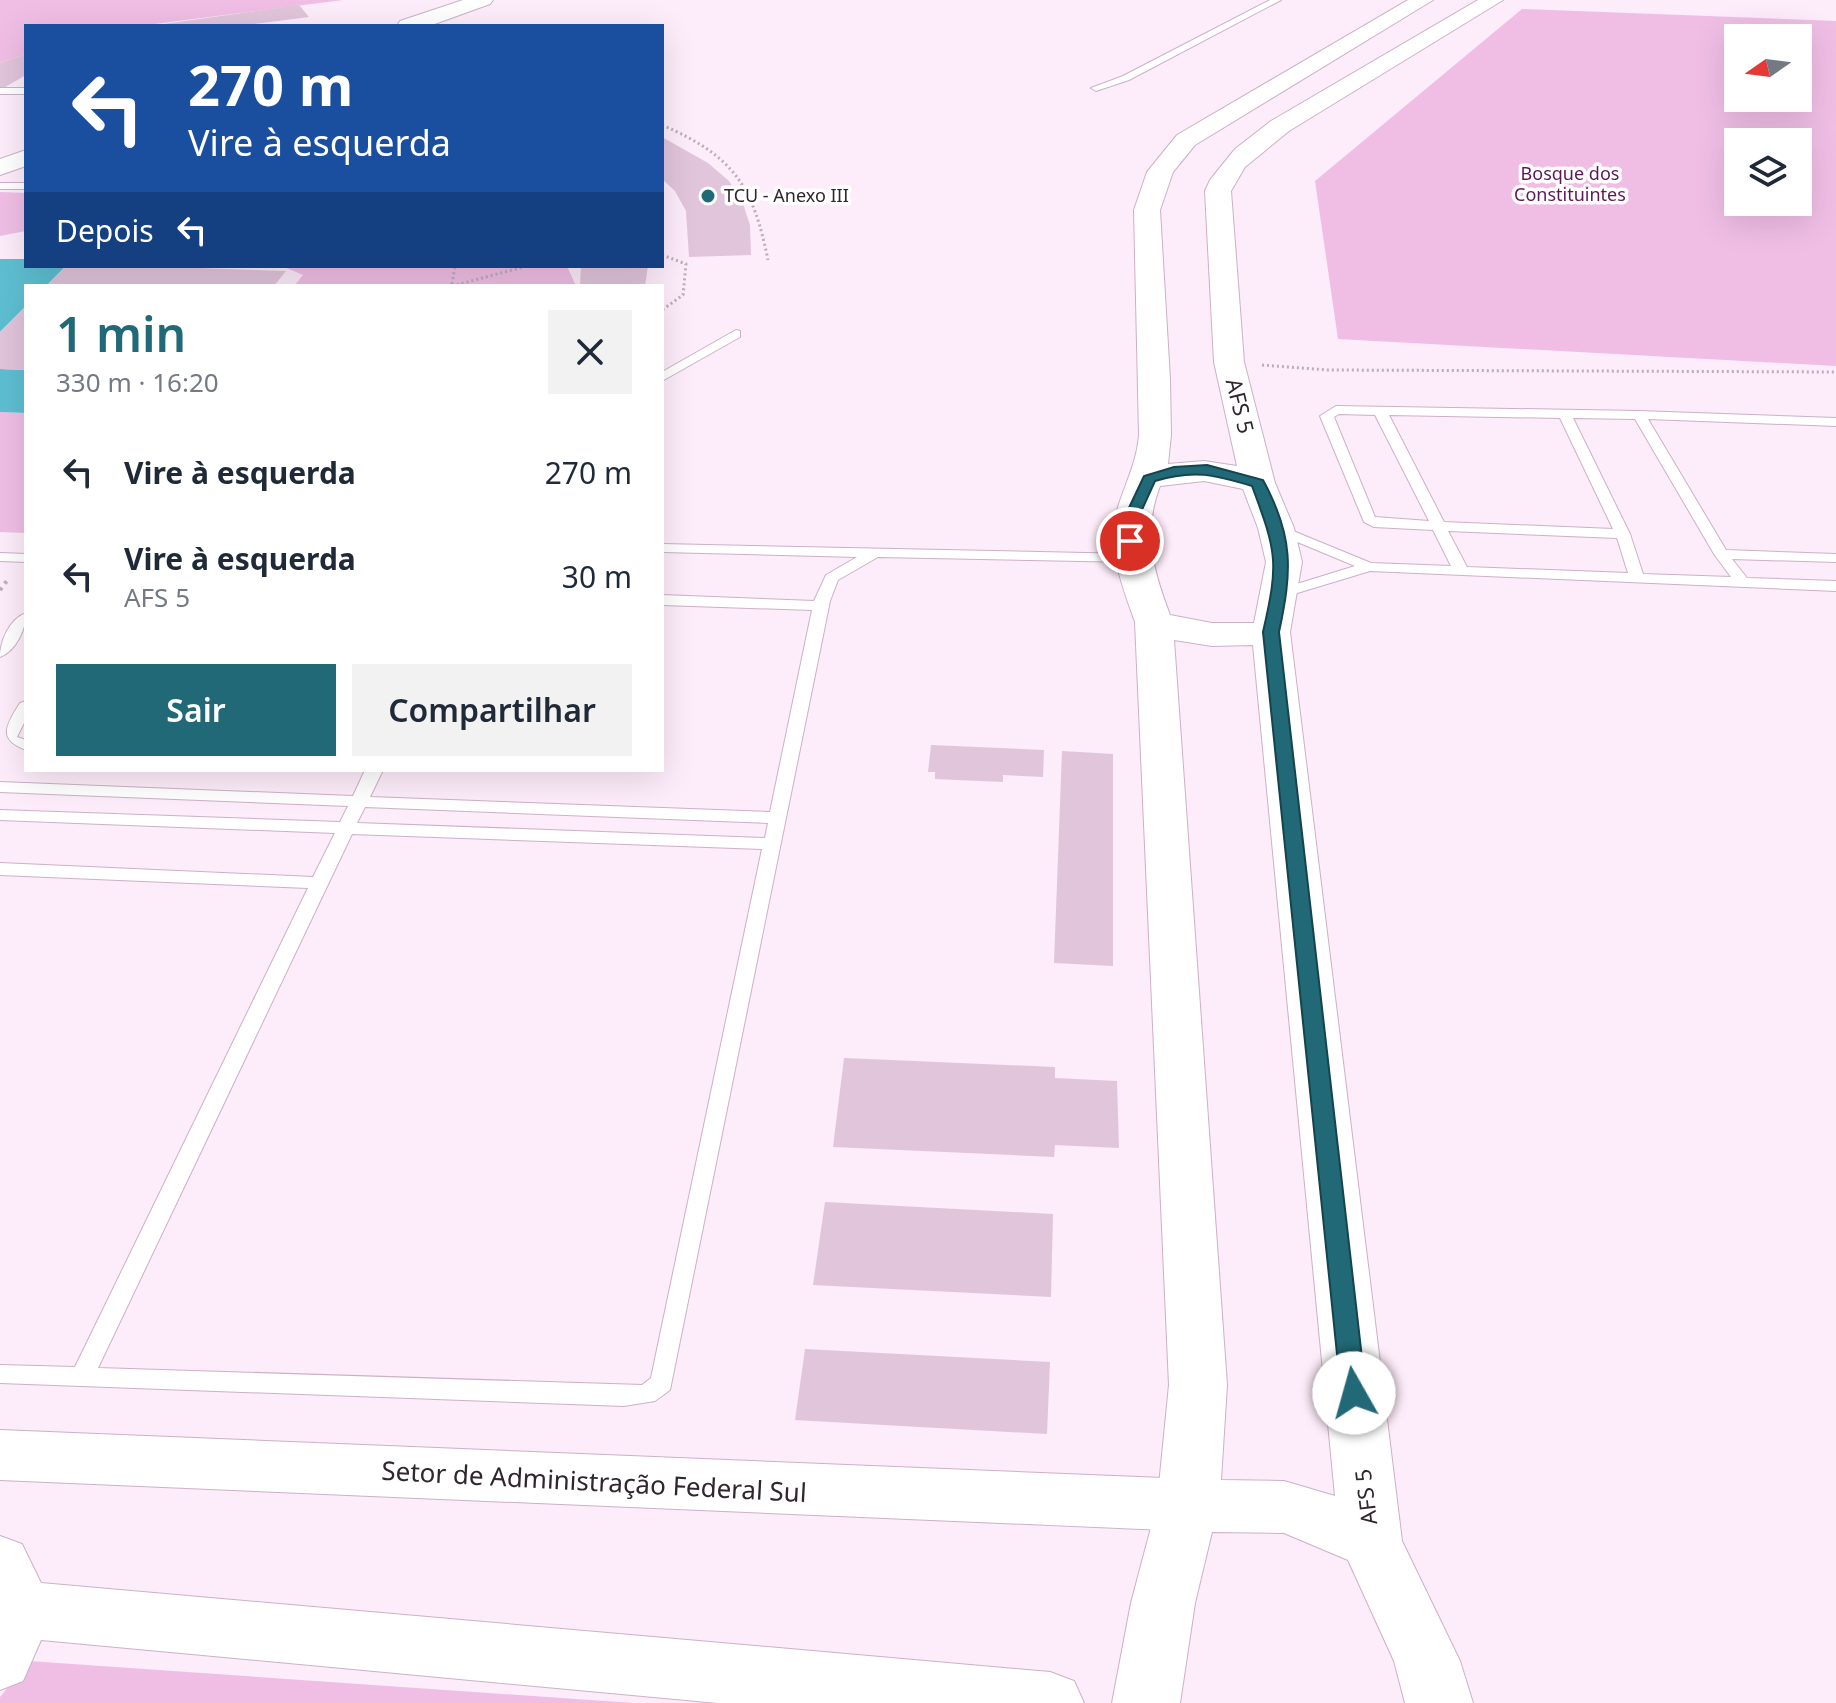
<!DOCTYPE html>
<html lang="pt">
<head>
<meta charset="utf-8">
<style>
	:root { --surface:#fff; --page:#f2f2f3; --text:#1f2937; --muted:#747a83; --accent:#216976 }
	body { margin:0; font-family:"Noto Sans",sans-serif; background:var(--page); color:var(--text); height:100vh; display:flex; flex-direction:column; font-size:30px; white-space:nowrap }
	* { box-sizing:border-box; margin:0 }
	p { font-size:26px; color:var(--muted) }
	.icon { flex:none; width:44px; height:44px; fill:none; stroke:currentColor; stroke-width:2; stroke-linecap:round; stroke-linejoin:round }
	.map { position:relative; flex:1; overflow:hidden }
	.panel { position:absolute; left:24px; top:284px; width:640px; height:488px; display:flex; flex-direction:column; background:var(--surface); border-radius:0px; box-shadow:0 8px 32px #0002 }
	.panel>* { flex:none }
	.banner { position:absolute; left:24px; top:24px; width:640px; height:244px; border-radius:0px; box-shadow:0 8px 32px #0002; background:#1a4fa0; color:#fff; overflow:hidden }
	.needle { width:52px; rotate:256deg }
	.tools { position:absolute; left:1724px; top:24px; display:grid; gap:16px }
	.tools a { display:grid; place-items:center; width:88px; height:88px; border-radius:0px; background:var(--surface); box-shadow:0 8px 32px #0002; font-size:40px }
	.pin { position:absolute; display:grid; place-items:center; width:68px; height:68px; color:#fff; margin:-34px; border:4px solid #fff; border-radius:50%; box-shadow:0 2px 8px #0007 }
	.me { position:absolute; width:88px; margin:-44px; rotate:353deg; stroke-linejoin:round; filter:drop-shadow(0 0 6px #0008) }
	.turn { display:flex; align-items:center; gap:28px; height:168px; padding:0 32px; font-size:36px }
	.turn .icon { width:104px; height:104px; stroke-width:2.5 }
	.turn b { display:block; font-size:56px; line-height:68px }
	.then { display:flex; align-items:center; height:76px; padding:0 32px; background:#0003; gap:16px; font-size:30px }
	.round { display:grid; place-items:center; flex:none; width:84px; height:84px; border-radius:0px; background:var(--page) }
	.head { display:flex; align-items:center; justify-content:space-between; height:136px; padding:0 32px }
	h1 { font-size:48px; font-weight:600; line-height:60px; color:var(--accent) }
	.cta { display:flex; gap:16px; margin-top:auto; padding:16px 32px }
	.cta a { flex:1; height:92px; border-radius:0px; background:var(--accent); color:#fff; font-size:32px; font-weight:600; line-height:92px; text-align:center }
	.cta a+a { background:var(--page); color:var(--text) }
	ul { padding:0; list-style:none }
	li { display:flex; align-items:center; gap:24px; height:104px; padding:0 32px }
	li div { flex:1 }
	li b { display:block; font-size:30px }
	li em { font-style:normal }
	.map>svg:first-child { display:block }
	.green { fill:#f0bee5; fill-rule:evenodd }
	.water { fill:#5ebfd2 }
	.building { fill:#e1c5db }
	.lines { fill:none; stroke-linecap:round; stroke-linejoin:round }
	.service-casing { stroke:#ccb1c6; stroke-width:2 }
	.tertiary-casing { stroke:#ccb1c6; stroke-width:2 }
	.secondary-casing { stroke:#ccb1c6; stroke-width:2 }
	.path-far1 { stroke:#bcadb8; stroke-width:3; stroke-dasharray:2 3; stroke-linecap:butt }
	.path { stroke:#bcadb8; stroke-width:4; stroke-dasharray:3 5; stroke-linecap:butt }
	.service { fill:#fff; fill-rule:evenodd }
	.tertiary { fill:#fff; fill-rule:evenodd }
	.secondary { fill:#fff; fill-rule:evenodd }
	.route { fill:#216976; stroke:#15444d; stroke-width:2 }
	.poi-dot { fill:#216976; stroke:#fff; stroke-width:3 }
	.labels { text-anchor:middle; stroke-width:7; stroke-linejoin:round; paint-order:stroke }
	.far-park-label { font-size:18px; fill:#5e1855; stroke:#fff }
	.far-poi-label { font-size:18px; fill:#30262e; stroke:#fff; text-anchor:start }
	.street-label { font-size:22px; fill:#30262e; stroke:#fff }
	.near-street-label { font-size:26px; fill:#30262e; stroke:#fff }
</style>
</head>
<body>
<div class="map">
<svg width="1836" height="1703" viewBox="0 0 1836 1703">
	<rect width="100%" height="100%" fill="#fdecf9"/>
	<!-- green -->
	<path class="green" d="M0,0h343l-204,26h-113v28l-26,9z
		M1522,9l314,12v345l-498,-27 -23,-158zM1738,38h60v60h-60zM1738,142h60v60h-60z
		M0,192l26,1v38l-26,5z
		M282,266h285l9,20h-282l9,-11z
		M0,412l26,1v120l-26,-1z
		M29,1661l604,42h-633v-6z"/>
	<!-- water -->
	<path class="water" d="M0,259h26v7h40l-20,20h-20v20l-26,26z
		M0,369l26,1v43l-26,-1z"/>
	<!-- building -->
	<path class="building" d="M299,5l10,12 -71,9h-88z
		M26,54v21l-26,15v-27z
		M662,137l46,26 21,18 13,20 8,24 1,30 -62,2 -3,-46 -11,-20 -13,-12z
		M66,266h72l148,5 -12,15h-228z
		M581,266h67l-3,20h-65z
		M26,306v64l-26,-1v-37z
		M931,745l113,5 -1,27 -40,-2v7l-68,-3v-7h-7z
		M1062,751l51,3v212l-59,-3z
		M844,1058l211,9v11l62,3 2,67 -64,-3 -1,12 -221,-10z
		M825,1202l228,12 -2,83 -238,-12z
		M805,1349l245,13 -3,72 -252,-14z"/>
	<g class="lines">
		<!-- service casing -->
		<g class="service-casing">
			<path id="service" d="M1270,0h11l-152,80 -33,11 -5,-3 32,-12z
				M0,88h26v6h-26z
				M0,183h26v6h-26z
				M736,330l4,1v6l-78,44v-9z
				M1336,406l303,5 197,7v8l-188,-7 78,131 110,4v8l-104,-3 15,19 89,3v10l-466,-20 -86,26h-10v-6l81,-25 -84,-35v-6l5,-1 95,39 80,3 -18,-36 -59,-3 -10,-5 -44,-106zM1339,414l36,1 54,106 -54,-4 -41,-100zM1389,415l171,3 53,111 -169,-7zM1573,418l62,1 79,135 17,23 -88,-3 -13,-40zM1448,531l169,7 11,35 -161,-6z
				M662,544l470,10 7,4 -7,4 -254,-5 -40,23 -8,21 -160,789 -15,11 -31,5 -624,-23v-18l75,2 233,-479 -308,-13v-12l313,14 22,-44 -335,-13v-10l340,12 8,-16 -348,-14v-10l353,14 12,-26h18l-13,27 400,15 42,-202 -150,-5v-10l152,6 12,-26 31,-18 -195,-5zM365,807l403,16 -3,15 -408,-15zM352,834l410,15 -111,529 -9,7 -544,-17z
				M0,553l26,1v8l-26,-1z
				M26,613c0,16 -10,38 -26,44 0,-17 10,-38 26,-44z
				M26,701v18l-9,18 9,3v10c-26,-10 -23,-21 -6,-47z"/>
		</g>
		<!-- tertiary casing -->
		<g class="tertiary-casing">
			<path id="tertiary" d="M0,1430l1188,49 22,8 9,18 -9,18 -22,8 -1188,-51z
				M0,1536l22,8 19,39 1009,89 24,9 10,22h-366l-677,-63 -18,41 -23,9z"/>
		</g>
		<!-- secondary casing -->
		<g class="secondary-casing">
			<path id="secondary" d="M463,0h30l-3,4 -61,22h-32l3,-5z
				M1408,0h25l-238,145 -22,27 -13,38 10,169 1,56 -3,29 36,-3 33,5 -23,-104 -9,-171 5,-11 25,-31 36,-28 207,-121h25l-214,131 -44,36 -14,24 13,171 31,121 19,45 8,34 -12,70 112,909 58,120 13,42h-68l-11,-42 -46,-101 -64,-27 -72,-1 -17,71 -15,100h-68l19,-100 26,-98 12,-120 -34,-763c-13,-37 -29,-75 -17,-115 8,-25 19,-46 21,-72l-5,-225 13,-38 30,-37zM1204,481l39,8 15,39 8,34 -12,61h-42l-42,-8c-17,-45 -28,-82 -10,-129zM1174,640l38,6 41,-1 82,851 -51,-15 -63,-1 6,-95z
				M26,150v16l-26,9v-16z"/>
		</g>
		<!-- path-far1 -->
		<path class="path-far1" d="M662,125c72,31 91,61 106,135
			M662,255l24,9 -3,31 -21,15
			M452,284l3,-18
			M452,286l75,-20
			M1262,365l66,5 508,2"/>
		<!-- path -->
		<path class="path" d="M0,590l9,-12"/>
		<!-- service -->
		<use href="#service" class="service"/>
		<!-- tertiary -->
		<use href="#tertiary" class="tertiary"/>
		<!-- secondary -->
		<use href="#secondary" class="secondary"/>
	</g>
	<!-- route -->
	<path class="route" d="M1207,465l56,15c31,57 29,91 16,152l87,761 -4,7 -8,3 -9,-3 -4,-7 -78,-761c16,-70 14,-79 -11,-146 -37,-11 -58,-17 -97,-5l-15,33 -3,27 -7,4 -7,-4 3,-27 18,-38 30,-9z"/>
	<!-- markers -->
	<circle class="poi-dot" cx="708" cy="196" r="8"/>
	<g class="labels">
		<!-- far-park labels -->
		<g class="far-park-label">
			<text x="1570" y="180">Bosque dos<tspan x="1570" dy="21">Constituintes</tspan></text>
		</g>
		<!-- far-poi labels -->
		<g class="far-poi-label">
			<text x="724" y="202">TCU - Anexo III</text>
		</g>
		<!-- street labels -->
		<g class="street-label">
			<text transform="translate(1240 406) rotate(76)" y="8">AFS 5</text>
			<text transform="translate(1366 1497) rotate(-97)" y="8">AFS 5</text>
		</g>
		<!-- near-street labels -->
		<g class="near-street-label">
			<text transform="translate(594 1482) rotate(3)" y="9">Setor de Administração Federal Sul</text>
		</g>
	</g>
</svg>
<div class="tools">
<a><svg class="needle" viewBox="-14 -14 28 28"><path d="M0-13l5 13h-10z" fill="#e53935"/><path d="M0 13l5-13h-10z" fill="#747a83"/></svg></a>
<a><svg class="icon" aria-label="layers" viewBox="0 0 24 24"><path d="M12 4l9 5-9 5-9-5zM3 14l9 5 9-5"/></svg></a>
</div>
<div class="pin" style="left:1130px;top:541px;background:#d93025"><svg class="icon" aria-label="arrive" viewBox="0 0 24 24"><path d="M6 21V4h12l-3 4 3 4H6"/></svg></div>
<svg class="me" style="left:1354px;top:1393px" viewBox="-20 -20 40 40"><circle r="19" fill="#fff"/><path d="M0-13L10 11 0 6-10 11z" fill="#216976"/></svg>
<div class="banner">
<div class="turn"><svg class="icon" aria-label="left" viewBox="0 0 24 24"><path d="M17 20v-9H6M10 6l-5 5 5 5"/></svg><div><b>270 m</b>Vire à esquerda</div></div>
<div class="then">Depois<svg class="icon" aria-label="left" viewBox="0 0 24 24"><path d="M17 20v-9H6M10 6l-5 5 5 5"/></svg></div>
</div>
<section class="panel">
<div class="head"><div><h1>1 min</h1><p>330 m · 16:20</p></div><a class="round"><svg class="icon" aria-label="close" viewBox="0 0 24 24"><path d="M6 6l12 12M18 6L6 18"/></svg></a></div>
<ul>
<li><svg class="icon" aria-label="left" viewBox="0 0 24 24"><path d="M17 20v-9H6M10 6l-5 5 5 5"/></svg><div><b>Vire à esquerda</b></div><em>270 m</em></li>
<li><svg class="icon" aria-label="left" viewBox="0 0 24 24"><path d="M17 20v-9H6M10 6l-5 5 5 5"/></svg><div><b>Vire à esquerda</b><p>AFS 5</p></div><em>30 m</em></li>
</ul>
<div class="cta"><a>Sair</a><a>Compartilhar</a></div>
</section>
</div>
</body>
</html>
